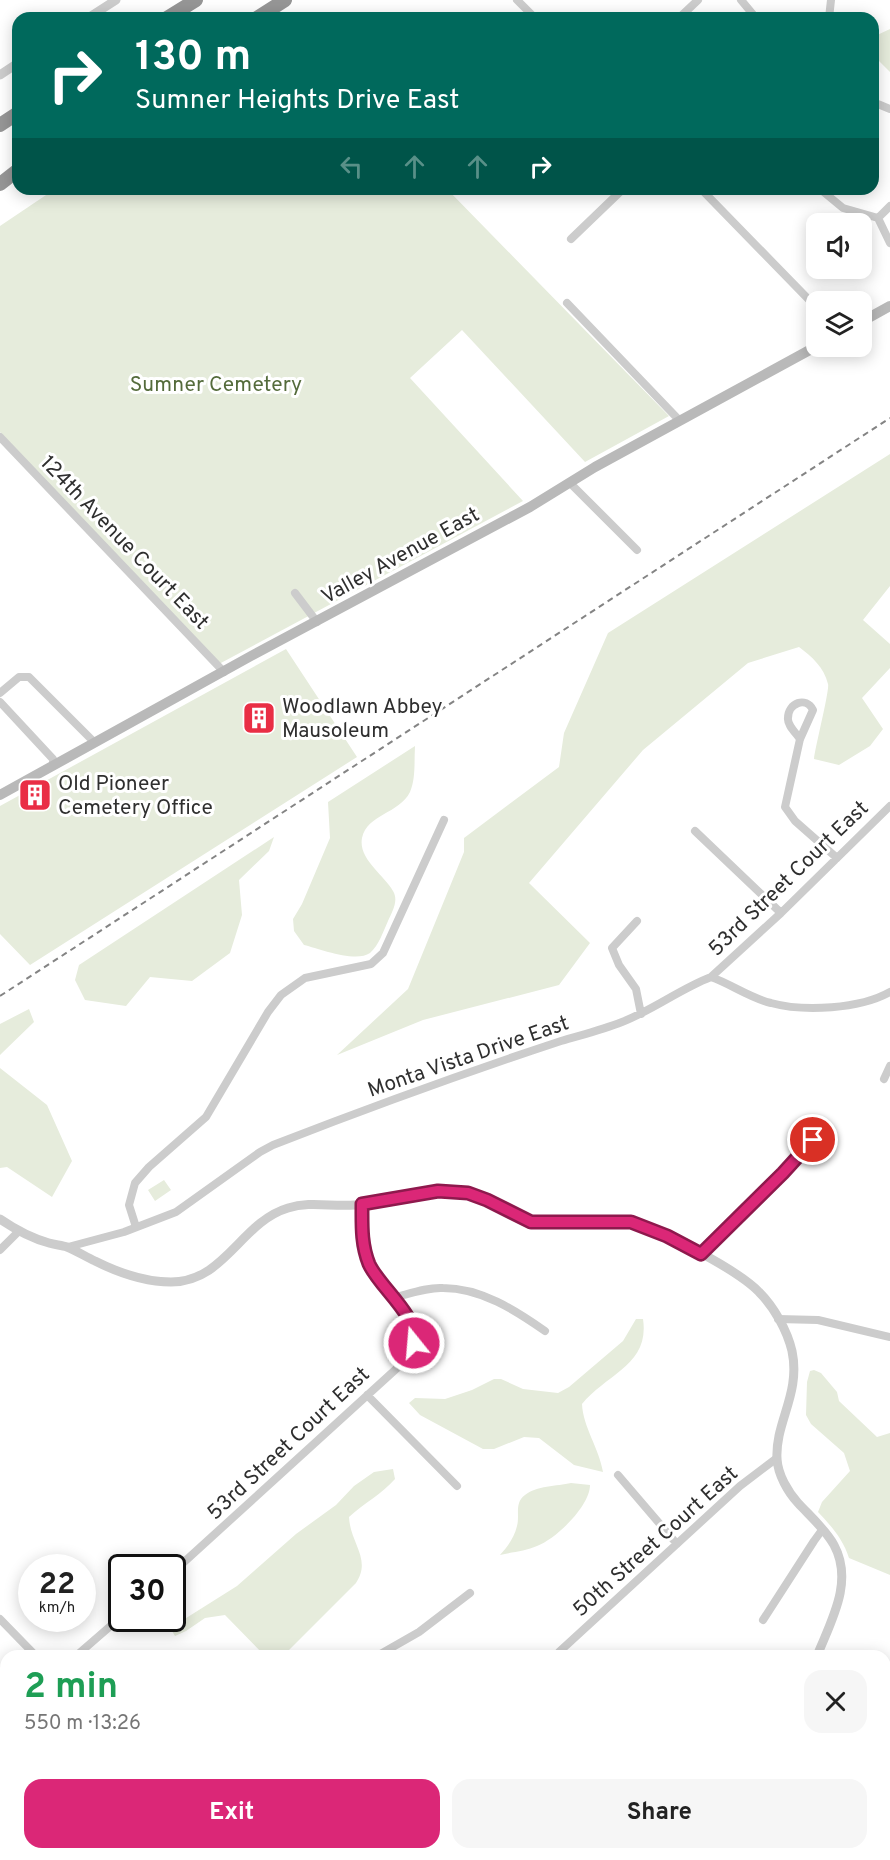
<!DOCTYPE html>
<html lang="en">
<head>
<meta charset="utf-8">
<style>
	:root { --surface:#fff; --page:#f6f6f6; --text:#222; --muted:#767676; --accent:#db2777 }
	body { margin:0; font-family:Overpass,sans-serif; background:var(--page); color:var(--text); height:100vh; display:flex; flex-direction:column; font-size:22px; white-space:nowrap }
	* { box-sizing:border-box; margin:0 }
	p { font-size:20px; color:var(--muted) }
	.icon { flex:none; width:33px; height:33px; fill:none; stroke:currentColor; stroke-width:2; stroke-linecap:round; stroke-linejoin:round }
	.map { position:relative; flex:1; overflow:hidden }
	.panel { position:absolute; left:0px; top:1650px; width:891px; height:210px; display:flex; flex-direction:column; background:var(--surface); border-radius:18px 18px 0 0; box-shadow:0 3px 15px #0003 }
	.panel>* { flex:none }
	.top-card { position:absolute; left:12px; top:12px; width:867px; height:183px; border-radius:18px; box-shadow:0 3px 15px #0003; background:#00695c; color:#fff; overflow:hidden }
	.tools { position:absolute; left:806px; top:213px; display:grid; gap:12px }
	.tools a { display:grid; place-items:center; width:66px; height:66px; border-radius:12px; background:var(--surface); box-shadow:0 3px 15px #0003; font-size:30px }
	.speed { position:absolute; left:18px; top:1554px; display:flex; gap:12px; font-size:30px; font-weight:700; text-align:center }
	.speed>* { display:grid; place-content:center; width:78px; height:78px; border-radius:50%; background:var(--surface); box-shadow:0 3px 15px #0003; line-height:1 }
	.speed small { font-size:15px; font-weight:400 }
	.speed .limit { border:3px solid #111; border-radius:9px; background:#fff; color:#111 }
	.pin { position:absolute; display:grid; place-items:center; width:51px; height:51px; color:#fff; margin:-26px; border:3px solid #fff; border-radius:50%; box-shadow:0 2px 6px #0007 }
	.me { position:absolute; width:66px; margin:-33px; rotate:343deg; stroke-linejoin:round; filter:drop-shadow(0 0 4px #0008) }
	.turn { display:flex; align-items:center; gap:21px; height:126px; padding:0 24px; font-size:27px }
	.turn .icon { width:78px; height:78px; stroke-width:2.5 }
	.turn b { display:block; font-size:42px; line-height:51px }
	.lanes { display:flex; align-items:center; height:57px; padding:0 24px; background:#0003; justify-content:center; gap:30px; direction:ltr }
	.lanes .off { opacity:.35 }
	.round { display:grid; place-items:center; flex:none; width:63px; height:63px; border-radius:18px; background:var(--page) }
	.summary { display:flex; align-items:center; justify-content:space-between; height:102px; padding:0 24px }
	h1 { font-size:36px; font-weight:700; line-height:45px; color:#1e9e55 }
	.primary-button { display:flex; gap:12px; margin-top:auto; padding:12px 24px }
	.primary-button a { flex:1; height:69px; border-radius:18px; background:var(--accent); color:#fff; font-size:24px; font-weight:700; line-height:69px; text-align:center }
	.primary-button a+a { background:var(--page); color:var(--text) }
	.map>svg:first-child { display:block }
	.green { fill:#e6ecdc }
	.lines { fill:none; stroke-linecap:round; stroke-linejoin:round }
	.minor { stroke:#ccc; stroke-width:8 }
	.tertiary { stroke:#ccc; stroke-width:9 }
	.secondary { stroke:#b9b9b9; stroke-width:10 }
	.motorway { stroke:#969696; stroke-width:14 }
	.rail { stroke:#848484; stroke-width:2; stroke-dasharray:6 4.5; stroke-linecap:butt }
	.route-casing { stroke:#8e194d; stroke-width:15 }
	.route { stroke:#db2777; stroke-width:10 }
	.labels { text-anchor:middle; stroke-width:6; stroke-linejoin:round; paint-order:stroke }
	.park-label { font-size:21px; fill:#546b3b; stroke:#fff }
	.street-label { font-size:21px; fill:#2f2f2f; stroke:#fff }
	.poi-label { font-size:21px; fill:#2f2f2f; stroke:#fff; text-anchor:start }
</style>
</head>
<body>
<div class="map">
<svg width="890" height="1860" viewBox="0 0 890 1860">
	<rect width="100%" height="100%" fill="#fff"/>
	<!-- green -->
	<path class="green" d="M890,29v43l-17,-17v-18z
		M55,189h392l222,227 -84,46 -123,-132 -52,48 113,123 -304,163 -143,-147 -76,-85v-206z
		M890,454v132l-27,34 27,24v24l-28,30 21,31 -13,17 -31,19 -25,-6c1,-11 16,-70 14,-75 -4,-17 -16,-27 -29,-37l-51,16 -105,87 -114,133 61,60 -31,42 -136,35 -86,35 71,-66 56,-137v-14l95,-71 5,-34 44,-100z
		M286,649l71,108 -327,208 -30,-31v-128z
		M415,746c-1,15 1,32 -5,46 -11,22 -43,22 -48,46 -4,21 22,37 31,53 6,10 -1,21 -5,30 -5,11 -9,24 -18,32 -14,10 -50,-4 -66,-8l-10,-14 -1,-12 9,-15 28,-66 -2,-36z
		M274,837l-5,14 -30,29 3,35 -12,38 -38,28 -42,-4 -24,29 -41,-6 -10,-20 4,-15z
		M29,1009l5,13 -34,33v-31z
		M0,1068l47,37 25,56 -20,36 -45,-30 -7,1z
		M164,1180l7,10 -16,11 -7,-11z
		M636,1319h7c7,46 -37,55 -61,85 1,23 17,44 21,68l-29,-7 -35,-27 -15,-1 -30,12h-11l-63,-34 -11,-12 6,-5 30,1 27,-9 22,-11h7l22,10 35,4 11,-6 54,-46z
		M814,1370l7,3 16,19 2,9 38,36 13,-4v142l-41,-17c-6,-19 -17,-31 -31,-46l4,-10 28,-31 -6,-18 -33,-29 -5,-9 1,-33 3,-11z
		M393,1469l2,10c-13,15 -31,24 -46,38 1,26 23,42 7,66l-73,73h-18l-40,-41 -20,3 -19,13 -11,5 -3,-5 11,-11 54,-34 59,-52 40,-29 18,-19 20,-14z
		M571,1483l19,2c0,21 -34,54 -53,61 -11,5 -25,6 -37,9 8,-9 14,-17 17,-29 3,-11 -3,-23 8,-31 11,-9 32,-9 46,-12z
		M5,1840l1,14h75l32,6h-111z"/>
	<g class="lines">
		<!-- minor -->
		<path class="minor" d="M517,0l18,18
			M741,0l15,18
			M679,18l19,-18
			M829,18l2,-18
			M873,102l17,7
			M701,189l115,118
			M820,189l23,19 35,10 12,25
			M878,218l12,-12
			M571,239l52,-50
			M567,303l113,118
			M0,437l224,235
			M570,483l67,67
			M295,593l22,29
			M0,693l19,-16h10l66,66
			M0,702l53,57v7
			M800,739c-4,-6 -13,-14 -12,-21 0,-15 18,-22 25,-8l-13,29 -15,68 10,14 42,37
			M695,831l86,82
			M637,921l-25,27 7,17 17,24 5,25
			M711,977l70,-64 109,-107
			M884,1079l6,-13
			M136,1227l-7,-22 6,-22 14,-16 57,-50 62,-105 13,-17 24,-17 66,-14 12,-11 61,-133
			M68,1247l56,-15 52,-20 84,-60 13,-7c95,-37 191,-72 288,-104 20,-6 41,-11 61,-19 31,-12 58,-33 89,-45 20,7 39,21 60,26 33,9 89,6 119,-11
			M0,1250l18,-18
			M701,1254l82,-81 30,-33
			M393,1298c16,-4 34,-11 50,-10 38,0 72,22 102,43
			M778,1319l40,1 72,17
			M367,1395l90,91
			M618,1475l59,69
			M172,1573l234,-213c5,-7 11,-17 9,-26 -4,-25 -35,-46 -45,-70 -9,-20 -8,-39 -8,-60
			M0,1619l36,37
			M763,1620l51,-79 8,-11
			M559,1652l181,-166 37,-28
			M76,1656l46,-40
			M377,1656l42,-24 51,-39
			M0,1727l6,-5
			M885,1763l5,8
			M254,1854l1,6
			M468,1854l2,6"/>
		<!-- tertiary -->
		<path class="tertiary" d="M88,18l28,-18
			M0,75l18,-12
			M0,1219c16,11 31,19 49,24 6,2 13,2 18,4 10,4 19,10 28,14 24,12 49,21 76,21 54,0 70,-60 117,-74 22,-7 44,-1 67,-3 37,-2 72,-19 109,-12 25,4 45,22 68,29 7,3 17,1 24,1 23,-1 46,-4 68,-2 29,3 115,50 135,71 15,15 28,38 33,59 9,43 -17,71 -15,108 1,16 11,33 21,44 12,13 28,27 36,42 20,37 -3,76 -17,111
			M885,1749l5,-3
			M0,1829l6,1
			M127,1854l66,2 34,-2"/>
		<!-- secondary -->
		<path class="secondary" d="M861,322l29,-16
			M0,795l251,-139 279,-149 65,-40 222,-121"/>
		<!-- motorway -->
		<path class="motorway" d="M167,18l29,-18
			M257,18l28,-18
			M0,125l18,-12
			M0,184l18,-14"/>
		<!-- rail -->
		<path class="rail" d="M0,996l890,-578"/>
	</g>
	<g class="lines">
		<!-- route casing -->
		<g class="route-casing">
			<path id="route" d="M414,1343c5,-27 -34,-55 -45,-79 -8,-20 -7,-39 -7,-60l76,-13 30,2 19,7 44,22h100l36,14 34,18 82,-81 30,-33"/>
		</g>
		<!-- route -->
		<use href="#route" class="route"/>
	</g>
	<!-- icons -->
	<defs>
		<g id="building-square" transform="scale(1.725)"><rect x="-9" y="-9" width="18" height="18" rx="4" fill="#e92e45" stroke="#fff"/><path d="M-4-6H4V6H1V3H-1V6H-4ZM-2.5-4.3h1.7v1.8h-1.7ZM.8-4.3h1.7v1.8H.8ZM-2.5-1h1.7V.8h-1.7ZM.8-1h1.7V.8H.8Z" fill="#fff"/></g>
	</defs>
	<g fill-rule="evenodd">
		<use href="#building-square" x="259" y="718"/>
		<use href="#building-square" x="35" y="795"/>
	</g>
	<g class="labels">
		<!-- park labels -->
		<g class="park-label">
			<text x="216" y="391">Sumner Cemetery</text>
		</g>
		<!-- street labels -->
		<g class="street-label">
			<text transform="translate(125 542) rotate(46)" y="7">124th Avenue Court East</text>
			<text transform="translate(400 555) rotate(-29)" y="7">Valley Avenue East</text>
			<text transform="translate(788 878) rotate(-44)" y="7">53rd Street Court East</text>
			<text transform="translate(468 1056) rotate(-19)" y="7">Monta Vista Drive East</text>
			<text transform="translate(288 1443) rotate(-43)" y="7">53rd Street Court East</text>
			<text transform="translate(655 1541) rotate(-42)" y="7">50th Street Court East</text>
		</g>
		<!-- poi labels -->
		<g class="poi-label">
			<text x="282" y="713">Woodlawn Abbey<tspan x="282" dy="24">Mausoleum</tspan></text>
			<text x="58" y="790">Old Pioneer<tspan x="58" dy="24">Cemetery Office</tspan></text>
		</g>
	</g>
</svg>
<div class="tools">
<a><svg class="icon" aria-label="sound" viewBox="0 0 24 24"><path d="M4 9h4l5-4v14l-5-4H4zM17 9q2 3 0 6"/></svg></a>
<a><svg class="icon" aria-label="layers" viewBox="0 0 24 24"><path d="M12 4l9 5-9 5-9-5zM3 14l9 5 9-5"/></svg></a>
</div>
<div class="speed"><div>22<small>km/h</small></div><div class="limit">30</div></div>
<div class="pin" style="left:813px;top:1140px;background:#d93025"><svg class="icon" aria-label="arrive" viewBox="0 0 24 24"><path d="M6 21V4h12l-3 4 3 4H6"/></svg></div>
<svg class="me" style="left:414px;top:1343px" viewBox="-20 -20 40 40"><circle r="17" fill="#db2777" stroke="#fff" stroke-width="3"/><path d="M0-11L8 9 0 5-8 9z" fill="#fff"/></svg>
<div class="top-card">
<div class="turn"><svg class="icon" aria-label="right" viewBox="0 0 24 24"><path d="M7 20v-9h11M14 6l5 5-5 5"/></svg><div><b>130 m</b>Sumner Heights Drive East</div></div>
<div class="lanes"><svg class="icon off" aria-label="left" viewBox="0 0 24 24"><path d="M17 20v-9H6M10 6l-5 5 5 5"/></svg><svg class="icon off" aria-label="ahead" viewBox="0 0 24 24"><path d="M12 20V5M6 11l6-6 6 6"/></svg><svg class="icon off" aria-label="ahead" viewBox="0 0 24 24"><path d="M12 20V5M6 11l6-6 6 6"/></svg><svg class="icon" aria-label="right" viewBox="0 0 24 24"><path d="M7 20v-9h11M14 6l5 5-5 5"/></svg></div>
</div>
<section class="panel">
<div class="summary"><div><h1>2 min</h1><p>550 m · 13:26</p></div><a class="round"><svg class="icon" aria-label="close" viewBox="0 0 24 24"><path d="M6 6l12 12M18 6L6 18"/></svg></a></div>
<div class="primary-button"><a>Exit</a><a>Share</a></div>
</section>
</div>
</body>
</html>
